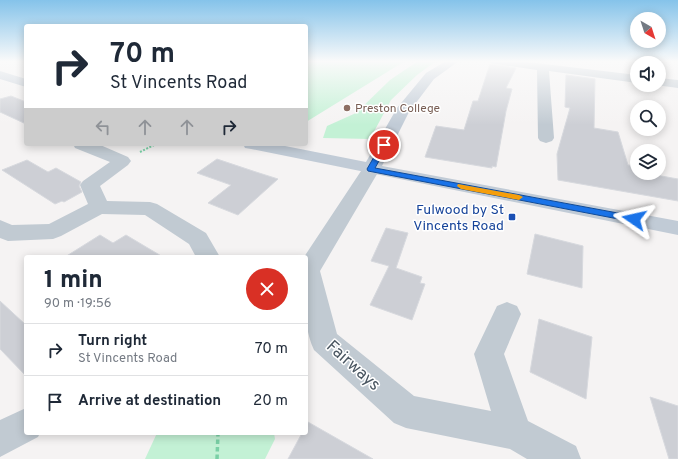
<!DOCTYPE html>
<html lang="en">
<head>
<meta charset="utf-8">
<style>
	:root { --surface:#fff; --page:#f2f2f3; --text:#1f2937; --muted:#747a83; --line:#e0e1e3 }
	body { margin:0; font-family:Overpass,sans-serif; background:var(--page); color:var(--text); height:100vh; display:flex; flex-direction:column; font-size:15px; white-space:nowrap }
	* { box-sizing:border-box; margin:0 }
	p { font-size:13px; color:var(--muted) }
	.icon { flex:none; width:22px; height:22px; fill:none; stroke:currentColor; stroke-width:2; stroke-linecap:round; stroke-linejoin:round }
	.map { position:relative; flex:1; overflow:hidden }
	.sheet { position:absolute; left:24px; top:255px; width:284px; height:180px; display:flex; flex-direction:column; background:var(--surface); border-radius:4px; box-shadow:0 2px 10px #0003 }
	.sheet>* { flex:none }
	.banner { position:absolute; left:24px; top:24px; width:284px; height:122px; border-radius:4px; box-shadow:0 2px 10px #0003; background:#fff; color:var(--text); overflow:hidden }
	.needle { width:26px; rotate:141deg }
	.fabs { position:absolute; left:630px; top:12px; display:grid; gap:8px }
	.fabs a { display:grid; place-items:center; width:36px; height:36px; border-radius:50%; background:var(--surface); box-shadow:0 2px 10px #0003; font-size:20px }
	.pin { position:absolute; display:grid; place-items:center; width:34px; height:34px; color:#fff; margin:-17px; border:2px solid #fff; border-radius:50%; box-shadow:0 1px 4px #0007 }
	.me { position:absolute; width:44px; margin:-22px; rotate:281deg; stroke-linejoin:round; filter:drop-shadow(0 0 3px #0008) }
	.turn { display:flex; align-items:center; gap:14px; height:84px; padding:0 20px; font-size:18px }
	.turn .icon { width:52px; height:52px; stroke-width:2.5 }
	.turn b { display:block; font-size:28px; line-height:34px }
	.lanes { display:flex; align-items:center; height:38px; padding:0 20px; background:#0003; justify-content:center; gap:20px; direction:ltr }
	.lanes .off { opacity:.35 }
	.round { display:grid; place-items:center; flex:none; width:42px; height:42px; border-radius:21px; background:var(--page) }
	.summary { display:flex; align-items:center; justify-content:space-between; height:68px; padding:0 20px }
	h1 { font-size:24px; font-weight:800; line-height:30px }
	ul { padding:0; list-style:none }
	li { display:flex; align-items:center; gap:12px; height:52px; padding:0 20px; border-top:1px solid var(--line) }
	li div { flex:1 }
	li b { display:block; font-size:15px }
	li em { font-style:normal }
	.map>svg:first-child { display:block }
	.green { fill:#c3f1d5 }
	.building { fill:#cdcfd5; stroke:#d7d9de }
	.lines { fill:none; stroke-linecap:round; stroke-linejoin:round }
	.path-far1 { stroke:#7ad0a6; stroke-width:2; stroke-dasharray:2 1.5; stroke-linecap:butt }
	.path { stroke:#7ad0a6; stroke-width:3.5; stroke-dasharray:4.5 3; stroke-linecap:butt }
	.street { fill:#c1cad2; fill-rule:evenodd }
	.secondary { fill:#c1cbd6; fill-rule:evenodd }
	.route { fill:#1a73e8; stroke:#114b97 }
	.slow { fill:#f59e0b }
	.education-dot { fill:#8d6e63; stroke:#fff; stroke-width:1.5 }
	.transit-dot { fill:#1a4fb4; stroke:#fff; stroke-width:1.5 }
	.labels { text-anchor:middle; stroke-width:3; stroke-linejoin:round; paint-order:stroke }
	.far-education-label { font-size:12px; fill:#785e54; stroke:#fff; text-anchor:start }
	.transit-label { font-size:14px; fill:#164399; stroke:#fff; text-anchor:end }
	.near-street-label { font-size:17px; fill:#4a5661; stroke:#fff }
</style>
</head>
<body>
<div class="map">
<svg width="678" height="459" viewBox="0 0 678 459">
	<rect width="100%" height="100%" fill="#f5f3f3"/>
	<!-- green -->
	<path class="green" d="M306,61h99l-99,61z
		M418,61h18l-19,14 -26,25 -21,39 -47,-1 4,-12 29,-13 34,-33z
		M157,433h117l1,6 -10,20h-120z"/>
	<!-- building -->
	<path class="building" d="M490,64l26,4 -10,20 6,1 -6,22 -10,56 -4,-1v2l-67,-11 11,-31 28,4 9,-29h5z
		M566,75l29,4 -1,49 24,4 10,33 9,1v7h18l1,2 22,4v22l-120,-21 -1,-26 13,-46 -5,-1z
		M11,96l15,6v22l-26,-12v-13z
		M217,159l39,13 22,7 -40,36 -30,-12 23,-18 -34,-12z
		M27,160l21,12 8,-4 25,14 -2,4 3,6 -18,10 -2,-1 -7,3 -53,-34z
		M386,228l22,5 -12,35 26,9 -2,6 5,1 -13,36 -42,-15 19,-39 -18,-5z
		M535,234l48,12 -1,42 -55,-14z
		M100,235l13,8 13,-8 37,22h-98z
		M0,301l26,24v51l-26,-27z
		M539,319l53,18 -6,62 -56,-27z
		M650,397l28,9v53h-9z
		M308,422l65,37h-85l14,-26h4z"/>
	<g class="lines">
		<!-- path-far1 -->
		<path class="path-far1" d="M140,152l16,-8"/>
		<!-- path -->
		<path class="path" d="M217,459l1,-26"/>
		<!-- street -->
		<path class="street" d="M489,61h30l118,14v8l-88,-12 5,67 -2,3 -6,2 -6,-2 -2,-3 -1,-68 -42,-6 -4,-1z
			M659,78l19,2v8l-22,-3h3z
			M73,144h25l30,13 3,4 -3,4 -28,21 7,15 43,1 7,2 49,29 14,24h-24l-7,-13 -44,-29 -43,-1 -41,22 -8,3 -45,2 -8,-3v-18l12,5 37,-1 39,-20 -8,-19 3,-4 27,-19 -35,-14z
			M371,164l6,1 3,4 -60,102 17,63 77,62 77,15 -17,-57 23,-48 10,-4 10,4 4,8 -17,40 24,67 48,25 5,13h-54l-17,-10 -104,-21 -12,-5 -80,-73c-13,-28 -8,-63 -8,-93h-2l61,-92z
			M26,408v25h14l-2,4 -38,20v-37z"/>
		<!-- secondary -->
		<path class="secondary" d="M446,61h13l-25,18 -25,33 -27,54 296,55v14l-427,-86 -6,-1 -2,-4h32l91,18 31,-54 29,-35z
			M0,71l26,8v8l-26,-8z"/>
	</g>
	<!-- sky -->
	<linearGradient id="sky" x2="0" y2="1"><stop stop-color="#85c3ea"/><stop offset="0.49" stop-color="#fafafa"/><stop offset="1" stop-color="#fafafa" stop-opacity="0"/></linearGradient>
	<rect width="678" height="125" fill="url(#sky)"/>
	<!-- route -->
	<path class="route" d="M382,143l6,2 -13,23 259,48 4,3 -4,3 -266,-51 -1,-2z"/>
	<!-- slow -->
	<path class="slow" d="M458,184l61,11 4,2 -4,3 -58,-11 -4,-3z"/>
	<!-- markers -->
	<circle class="education-dot" cx="347" cy="108" r="4"/>
	<rect class="transit-dot" x="508" y="213" width="8" height="8" rx="2"/>
	<g class="labels">
		<!-- far-education labels -->
		<g class="far-education-label">
			<text x="355" y="112">Preston College</text>
		</g>
		<!-- transit labels -->
		<g class="transit-label">
			<text x="504" y="214">Fulwood by St<tspan x="504" dy="16">Vincents Road</tspan></text>
		</g>
		<!-- near-street labels -->
		<g class="near-street-label">
			<text transform="translate(354 365) rotate(42)" y="6">Fairways</text>
		</g>
	</g>
</svg>
<div class="fabs">
<a><svg class="needle" viewBox="-14 -14 28 28"><path d="M0-13l5 13h-10z" fill="#e53935"/><path d="M0 13l5-13h-10z" fill="#747a83"/></svg></a>
<a><svg class="icon" aria-label="sound" viewBox="0 0 24 24"><path d="M4 9h4l5-4v14l-5-4H4zM17 9q2 3 0 6"/></svg></a>
<a><svg class="icon" aria-label="search" viewBox="0 0 24 24"><circle cx="10" cy="10" r="6"/><path d="M15 15l6 6"/></svg></a>
<a><svg class="icon" aria-label="layers" viewBox="0 0 24 24"><path d="M12 4l9 5-9 5-9-5zM3 14l9 5 9-5"/></svg></a>
</div>
<div class="pin" style="left:384px;top:145px;background:#d93025"><svg class="icon" aria-label="arrive" viewBox="0 0 24 24"><path d="M6 21V4h12l-3 4 3 4H6"/></svg></div>
<svg class="me" style="left:634px;top:219px" viewBox="-20 -20 40 40"><path d="M0-17L14 15 0 8-14 15z" fill="#1a73e8" stroke="#fff" stroke-width="4"/></svg>
<div class="banner">
<div class="turn"><svg class="icon" aria-label="right" viewBox="0 0 24 24"><path d="M7 20v-9h11M14 6l5 5-5 5"/></svg><div><b>70 m</b>St Vincents Road</div></div>
<div class="lanes"><svg class="icon off" aria-label="left" viewBox="0 0 24 24"><path d="M17 20v-9H6M10 6l-5 5 5 5"/></svg><svg class="icon off" aria-label="ahead" viewBox="0 0 24 24"><path d="M12 20V5M6 11l6-6 6 6"/></svg><svg class="icon off" aria-label="ahead" viewBox="0 0 24 24"><path d="M12 20V5M6 11l6-6 6 6"/></svg><svg class="icon" aria-label="right" viewBox="0 0 24 24"><path d="M7 20v-9h11M14 6l5 5-5 5"/></svg></div>
</div>
<section class="sheet">
<div class="summary"><div><h1>1 min</h1><p>90 m · 19:56</p></div><a class="round" style="background:#d93025;color:#fff"><svg class="icon" aria-label="close" viewBox="0 0 24 24"><path d="M6 6l12 12M18 6L6 18"/></svg></a></div>
<ul>
<li><svg class="icon" aria-label="right" viewBox="0 0 24 24"><path d="M7 20v-9h11M14 6l5 5-5 5"/></svg><div><b>Turn right</b><p>St Vincents Road</p></div><em>70 m</em></li>
<li><svg class="icon" aria-label="arrive" viewBox="0 0 24 24"><path d="M6 21V4h12l-3 4 3 4H6"/></svg><div><b>Arrive at destination</b></div><em>20 m</em></li>
</ul>
</section>
</div>
</body>
</html>
